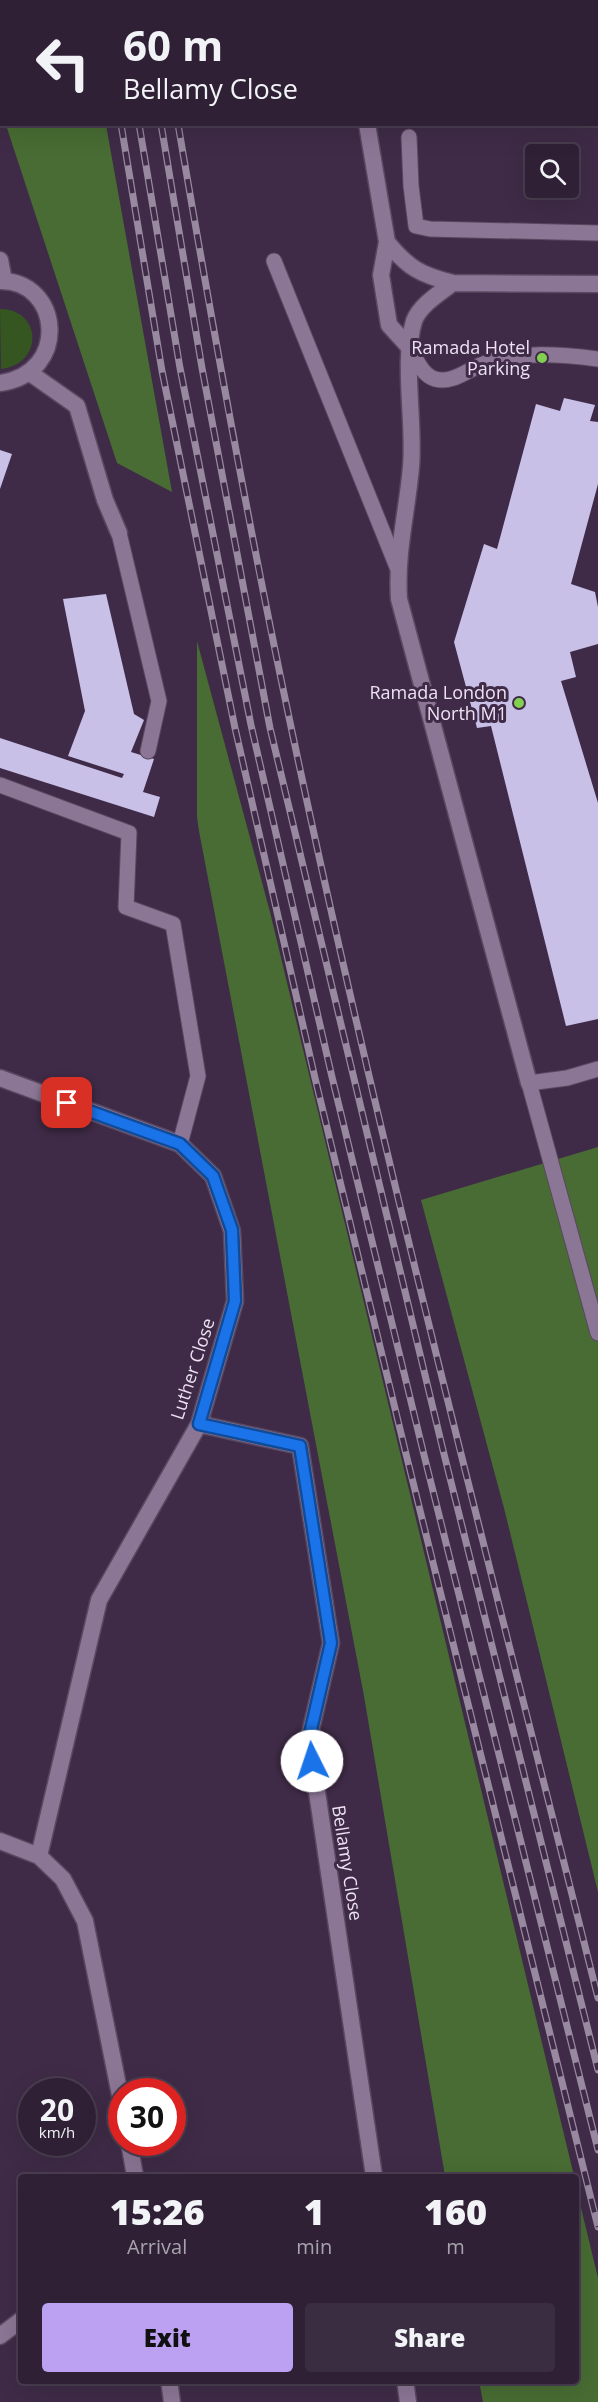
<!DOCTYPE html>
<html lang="en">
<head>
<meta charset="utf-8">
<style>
	:root { --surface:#2f2035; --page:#3b2d41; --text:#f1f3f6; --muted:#a7a3ad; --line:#4a3e50; --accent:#bca0f2 }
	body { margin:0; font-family:"Open Sans",sans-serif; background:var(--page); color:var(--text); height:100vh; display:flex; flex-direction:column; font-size:22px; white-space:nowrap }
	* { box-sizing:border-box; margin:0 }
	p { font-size:20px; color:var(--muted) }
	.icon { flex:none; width:33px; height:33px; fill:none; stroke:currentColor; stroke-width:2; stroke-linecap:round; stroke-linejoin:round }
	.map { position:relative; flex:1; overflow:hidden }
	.drawer { position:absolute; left:18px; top:2174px; width:561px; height:210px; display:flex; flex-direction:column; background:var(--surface); border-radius:6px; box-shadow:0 6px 24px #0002,0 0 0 2px var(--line) }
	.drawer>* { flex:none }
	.guide { position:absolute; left:0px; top:0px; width:598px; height:126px; box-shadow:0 6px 24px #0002,0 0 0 2px var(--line); background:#2f2035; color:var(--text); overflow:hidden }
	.buttons { position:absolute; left:525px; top:144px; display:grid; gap:12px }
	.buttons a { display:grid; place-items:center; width:54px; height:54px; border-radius:6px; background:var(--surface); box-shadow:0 6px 24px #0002,0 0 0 2px var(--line); font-size:30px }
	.speed { position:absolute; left:18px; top:2078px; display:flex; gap:12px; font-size:30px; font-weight:700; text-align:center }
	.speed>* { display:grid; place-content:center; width:78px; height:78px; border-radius:50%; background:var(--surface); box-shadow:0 6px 24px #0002,0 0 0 2px var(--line); line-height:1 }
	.speed small { font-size:15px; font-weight:400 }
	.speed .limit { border:9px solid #d22; background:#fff; color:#111 }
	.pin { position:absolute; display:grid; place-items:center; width:51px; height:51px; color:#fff; margin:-26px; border-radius:12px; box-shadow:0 3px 9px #0006 }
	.me { position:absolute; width:66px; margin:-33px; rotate:356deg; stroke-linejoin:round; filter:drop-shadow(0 0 4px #0008) }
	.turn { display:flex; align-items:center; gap:21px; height:126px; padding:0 24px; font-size:27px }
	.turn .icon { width:78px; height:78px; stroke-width:2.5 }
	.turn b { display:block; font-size:42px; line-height:51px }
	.eta { display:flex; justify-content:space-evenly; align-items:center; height:102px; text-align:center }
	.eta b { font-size:36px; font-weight:800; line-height:42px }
	.primary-button { display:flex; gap:12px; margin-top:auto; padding:12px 24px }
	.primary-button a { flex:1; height:69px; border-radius:6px; background:var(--accent); color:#111; font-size:24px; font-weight:800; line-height:69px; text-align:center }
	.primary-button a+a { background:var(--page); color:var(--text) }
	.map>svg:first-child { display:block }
	.green { fill:#355621 }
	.forest { fill:#486c33 }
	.building { fill:#c9c0e8 }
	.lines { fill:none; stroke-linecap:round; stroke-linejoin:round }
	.service-casing { stroke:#594860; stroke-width:17 }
	.minor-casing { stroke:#594860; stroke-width:19 }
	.service { stroke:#8c7696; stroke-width:15 }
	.minor { stroke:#8c7696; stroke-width:16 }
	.rail-casing { stroke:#9989a0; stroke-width:7 }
	.rail { stroke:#3f2b47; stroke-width:4.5; stroke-dasharray:14; stroke-linecap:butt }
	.route-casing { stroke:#114b97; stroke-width:15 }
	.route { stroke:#1a73e8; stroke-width:10 }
	.poi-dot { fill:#82d04f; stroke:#3f2b47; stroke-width:2 }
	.labels { text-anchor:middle; stroke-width:6; stroke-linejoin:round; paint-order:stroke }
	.poi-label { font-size:18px; fill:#ede1f3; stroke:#3f2b47; text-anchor:end }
	.street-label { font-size:18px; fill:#ede1f3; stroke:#3f2b47 }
</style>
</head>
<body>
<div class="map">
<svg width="598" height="2402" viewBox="0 0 598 2402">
	<rect width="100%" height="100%" fill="#3f2b47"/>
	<!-- green -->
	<path class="green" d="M0,309c42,0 44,55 1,60z"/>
	<!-- forest -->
	<path class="forest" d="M6,125h100l66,367 -55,-29z
		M197,641l73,271 304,1264h-129l-81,-480 -165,-865 -2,-14z
		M598,1147v745l-94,-384 -83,-308z
		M576,2187l22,91v124h-115l-4,-21 97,-1z"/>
	<!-- building -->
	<path class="building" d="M564,398l31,7 -5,16 8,1v62l-27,100 24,8 3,15v37l-28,8 6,25 -15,4 37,122v216l-32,7 -75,-300 -14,2 -23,-86 30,-98 13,5 39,-145 24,7z
		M0,450l12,4 -12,35z
		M106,594l28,120 10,6 -13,32 23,7 -11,33 17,5 -6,20 -154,-49v-30l122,40 2,-4 -56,-18 17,-45 -22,-112z"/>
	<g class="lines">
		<!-- service casing -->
		<g class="service-casing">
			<path id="service" d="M409,137l2,49 5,40 14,3 168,4
				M274,261l123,306
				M410,348c6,11 12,27 25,31 17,5 32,-9 48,-15 36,-13 77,-10 115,-5
				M119,533l40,168 -11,50
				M0,785l129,48 -3,74 47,17 25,152 -18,68
				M598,1069l-31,9 -38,5 69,250"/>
		</g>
		<!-- minor casing -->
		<g class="minor-casing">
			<path id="minor" d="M348,0v2
				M367,124l20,118 -6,33 8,50 21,23
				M387,242c21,26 34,33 66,41l145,1
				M0,260l4,21
				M0,281c61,-1 71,92 0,102
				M453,283c-13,10 -33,22 -39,38 -12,40 1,103 -3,146 -4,46 -15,85 -12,132l130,484
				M30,373l47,33 28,94 14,33
				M0,1078l180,66 33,32 19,55 3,70 -36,123 -100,176 -60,256
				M199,1424l101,22 31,197 -22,95 65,438
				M0,1841l39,15 24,23 22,42 37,184
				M129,2142l6,34
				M0,2336l21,-16
				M169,2380l3,22
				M405,2380l3,22"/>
		</g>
		<!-- service -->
		<use href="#service" class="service"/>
		<!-- minor -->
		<use href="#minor" class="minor"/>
		<!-- rail casing -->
		<g class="rail-casing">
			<path id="rail" d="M100,0v2
				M118,0v2
				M140,0v2
				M157,0v2
				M121,124l41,247 73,357 80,350 92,380 191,769
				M139,124l41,244 71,357 81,352 92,378 174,695
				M161,124l41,244 68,360 173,722 155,620
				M178,124c34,200 70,400 112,598 90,428 202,852 308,1276"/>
		</g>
		<!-- rail -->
		<use href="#rail" class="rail"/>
	</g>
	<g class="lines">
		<!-- route casing -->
		<g class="route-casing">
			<path id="route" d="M67,1103l113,41 33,32 19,54 3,71 -36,123 101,22 31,197 -22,95 3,23"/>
		</g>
		<!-- route -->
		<use href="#route" class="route"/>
	</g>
	<!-- markers -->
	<g class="poi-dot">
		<circle cx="542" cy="358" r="6"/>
		<circle cx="519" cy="703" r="6"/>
	</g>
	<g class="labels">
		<!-- poi labels -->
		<g class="poi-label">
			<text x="530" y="354">Ramada Hotel<tspan x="530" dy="21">Parking</tspan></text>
			<text x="507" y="699">Ramada London<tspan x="507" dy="21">North M1</tspan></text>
		</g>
		<!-- street labels -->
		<g class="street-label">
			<text transform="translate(193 1369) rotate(-72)" y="6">Luther Close</text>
			<text transform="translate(347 1863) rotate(81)" y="6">Bellamy Close</text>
		</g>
	</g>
</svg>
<div class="buttons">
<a><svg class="icon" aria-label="search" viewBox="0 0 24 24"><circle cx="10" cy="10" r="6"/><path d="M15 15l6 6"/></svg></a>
</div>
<div class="speed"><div>20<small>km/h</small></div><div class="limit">30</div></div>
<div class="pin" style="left:67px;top:1103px;background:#d93025"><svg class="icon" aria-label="arrive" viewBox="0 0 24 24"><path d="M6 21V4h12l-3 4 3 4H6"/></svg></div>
<svg class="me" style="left:312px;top:1761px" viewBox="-20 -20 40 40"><circle r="19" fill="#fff"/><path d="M0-13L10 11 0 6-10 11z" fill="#1a73e8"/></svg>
<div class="guide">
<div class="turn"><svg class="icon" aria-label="left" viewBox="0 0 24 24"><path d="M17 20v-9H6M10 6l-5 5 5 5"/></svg><div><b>60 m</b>Bellamy Close</div></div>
</div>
<section class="drawer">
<div class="eta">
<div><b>15:26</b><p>Arrival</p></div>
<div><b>1</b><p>min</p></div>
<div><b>160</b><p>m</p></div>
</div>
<div class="primary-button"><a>Exit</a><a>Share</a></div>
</section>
</div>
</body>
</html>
